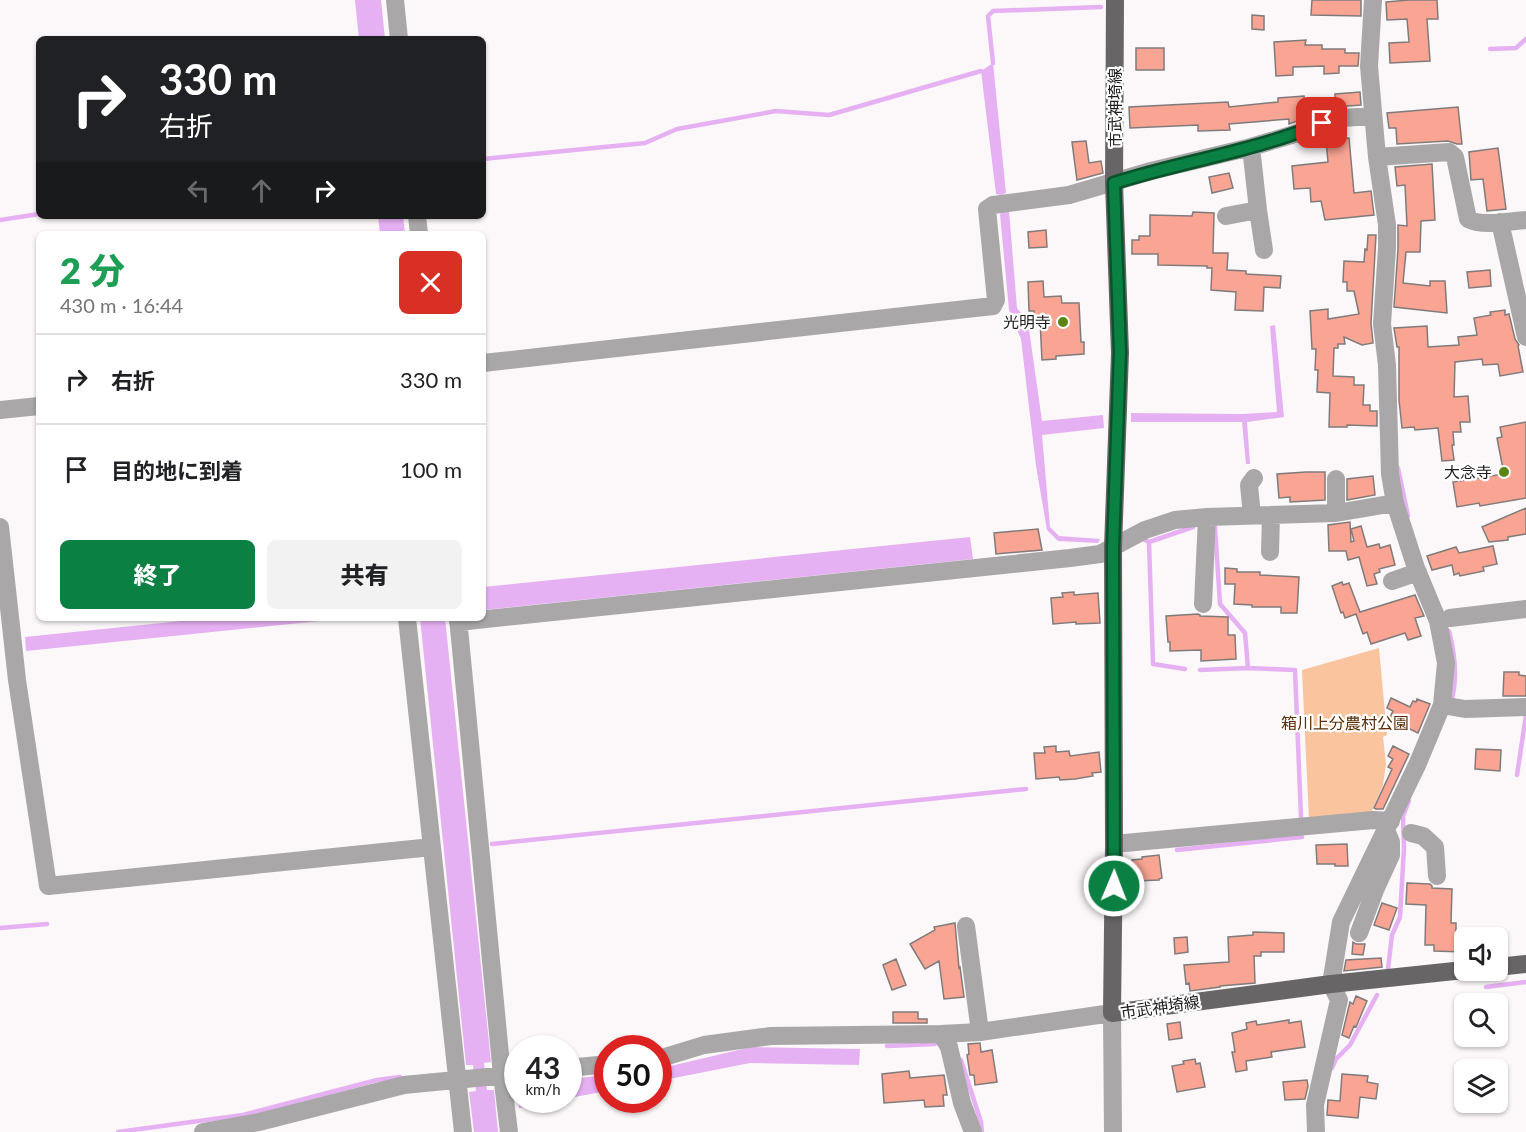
<!DOCTYPE html>
<html lang="ja">
<head>
<meta charset="utf-8">
<style>
	:root { --surface:#fff; --page:#f2f2f2; --text:#202124; --muted:#757577; --line:#e0e0e0; --accent:#0b8043 }
	body { margin:0; font-family:Lato,"Noto Sans JP",sans-serif; background:var(--page); color:var(--text); height:100vh; display:flex; flex-direction:column; font-size:22px; white-space:nowrap }
	* { box-sizing:border-box; margin:0 }
	p { font-size:20px; color:var(--muted) }
	.icon { flex:none; width:33px; height:33px; fill:none; stroke:currentColor; stroke-width:2; stroke-linecap:round; stroke-linejoin:round }
	.map { position:relative; flex:1; overflow:hidden }
	.sheet { position:absolute; left:36px; top:231px; width:450px; height:390px; display:flex; flex-direction:column; background:var(--surface); border-radius:9px; box-shadow:0 2px 4px #0004 }
	.sheet>* { flex:none }
	.guide { position:absolute; left:36px; top:36px; width:450px; height:183px; border-radius:9px; box-shadow:0 2px 4px #0004; background:#202124; color:#fff; overflow:hidden }
	.buttons { position:absolute; left:1454px; top:927px; display:grid; gap:12px }
	.buttons a { display:grid; place-items:center; width:54px; height:54px; border-radius:9px; background:var(--surface); box-shadow:0 2px 4px #0004; font-size:30px }
	.speed { position:absolute; left:504px; top:1035px; display:flex; gap:12px; font-size:30px; font-weight:700; text-align:center }
	.speed>* { display:grid; place-content:center; width:78px; height:78px; border-radius:50%; background:var(--surface); box-shadow:0 2px 4px #0004; line-height:1 }
	.speed small { font-size:15px; font-weight:400 }
	.speed .limit { border:9px solid #d22; background:#fff; color:#111 }
	.pin { position:absolute; display:grid; place-items:center; width:51px; height:51px; color:#fff; margin:-26px; border-radius:12px; box-shadow:0 3px 9px #0006 }
	.me { position:absolute; width:66px; margin:-33px; rotate:1deg; stroke-linejoin:round; filter:drop-shadow(0 0 4px #0008) }
	.turn { display:flex; align-items:center; gap:21px; height:126px; padding:0 24px; font-size:27px }
	.turn .icon { width:78px; height:78px; stroke-width:2.5 }
	.turn b { display:block; font-size:42px; line-height:51px }
	.lanes { display:flex; align-items:center; height:57px; padding:0 24px; background:#0003; justify-content:center; gap:30px; direction:ltr }
	.lanes .off { opacity:.35 }
	.round { display:grid; place-items:center; flex:none; width:63px; height:63px; border-radius:9px; background:var(--page) }
	.summary { display:flex; align-items:center; justify-content:space-between; height:102px; padding:0 24px }
	h1 { font-size:36px; font-weight:800; line-height:45px; color:#1e9e55 }
	.button { display:flex; gap:12px; margin-top:auto; padding:12px 24px }
	.button a { flex:1; height:69px; border-radius:9px; background:var(--accent); color:#fff; font-size:24px; font-weight:800; line-height:69px; text-align:center }
	.button a+a { background:var(--page); color:var(--text) }
	ul { padding:0; list-style:none }
	li { display:flex; align-items:center; gap:18px; height:90px; padding:0 24px; border-top:2px solid var(--line) }
	li div { flex:1 }
	li b { display:block; font-size:22px }
	li em { font-style:normal }
	.map>svg:first-child { display:block }
	.green { fill:#f9c49e }
	.water { fill:#e6b1f2 }
	.lines { fill:none; stroke-linecap:round; stroke-linejoin:round }
	.stream { stroke:#e6b1f2; stroke-width:4.5 }
	.building { fill:#faa593; stroke:#807b7a; stroke-width:1.5 }
	.minor { stroke:#a9a7a8; stroke-width:18 }
	.major { stroke:#686567; stroke-width:18 }
	.route-casing { stroke:#07532c; stroke-width:15 }
	.route { stroke:#0b8043; stroke-width:10 }
	.poi-dot { fill:#5b850e; stroke:#fff; stroke-width:2 }
	.labels { text-anchor:middle; stroke-width:4.5; stroke-linejoin:round; paint-order:stroke }
	.street-label { font-size:16px; fill:#1d1b1c; stroke:#fff }
	.poi-label { font-size:16px; fill:#1d1b1c; stroke:#fff; text-anchor:end }
	.park-label { font-size:16px; fill:#5a2e06; stroke:#fff }
</style>
</head>
<body>
<div class="map">
<svg width="1526" height="1132" viewBox="0 0 1526 1132">
	<rect width="100%" height="100%" fill="#fcf7f8"/>
	<!-- green -->
	<path class="green" d="M1379,648l8,87 -4,2 3,27 -3,21 -13,30 -61,5 -7,-150z"/>
	<!-- water -->
	<path class="water" d="M355,0h26l4,39h-26z
		M993,63l13,130 -5,2 -5,-1 -15,-123z
		M1004,211h5l8,97 11,14 14,99 61,-6 1,13 -62,7 8,92 9,9 41,3 -2,4 -40,-2 -11,-11 -11,-64 -15,-127 -12,-29 -9,-96z
		M378,216h25l2,18h-25z
		M1275,325l9,92 -37,5 3,42h-4l-4,-42h-111v-9l112,1 34,-2 -7,-86z
		M970,537l3,22 -490,51v-23z
		M210,618h139l-323,33 -1,-14z
		M420,618h25l46,444 -7,1 3,27h7l4,42h-24l-5,-40 7,-1 -3,-26h-7z
		M751,1047l109,2 -1,16 -109,-2 -91,18 -1,-12z
		M607,1075v16l-38,7v-19z
		M519,1100h44l-44,8z"/>
	<g class="lines">
		<!-- stream -->
		<path class="stream" d="M1490,49l26,-1 10,-9
			M993,63l-5,-47 5,-5 108,-4
			M483,159l162,-16 32,-14 99,-18 53,4 152,-44
			M0,220l39,-6
			M1398,468l10,48
			M1215,527l5,77 25,29 3,35
			M1143,539l6,3 4,122 32,5
			M1149,542l44,-15
			M1449,631c6,23 9,48 2,71
			M1200,670l48,-2 47,2 6,147
			M1517,775l9,-60
			M492,844l534,-55
			M1177,850l125,-13
			M0,928l47,-4
			M1388,969l4,-34 8,-18 4,-69 -1,-32 6,-15
			M1486,987l40,-5
			M887,1046l48,-2
			M961,1060l20,62 1,10
			M1332,1068l4,-9 14,-14 27,-50
			M118,1132l125,-17 134,-35 23,-3"/>
	</g>
	<!-- building -->
	<path class="building" d="M1312,0h49v16l-50,-1z
		M1409,0h28l1,19h-11l3,42 -40,2 -1,-20 20,-1 -2,-23 -20,1 -1,-18z
		M1252,15l12,1v14l-12,-1z
		M1306,40l-1,5h17v4h23v4h14l-1,13h-19v7l-15,1v-8l-31,1v8l-17,1 -2,-34z
		M1136,48h28v22h-28z
		M1360,92l1,13 -26,2v-13z
		M1304,96l2,22 -17,6v-5l-60,5 1,6 -32,1v-6l-68,3 -1,-21 99,-5 1,5 49,-5v-4z
		M1458,107l4,37h-5l-9,-3 -51,3 -1,-16h-7l-2,-15z
		M1349,138l5,55 17,-2 3,24 -49,5 -4,-19 -10,1 -1,-14 -16,1 -2,-23 36,-4 -2,-22z
		M1086,141l3,22 12,-2 2,12 -26,7 -5,-38z
		M1498,148l8,61 -19,2 -4,-32 -12,1 -2,-28z
		M1432,164l3,56 -14,1 -1,31h-14l-3,31 27,3v-5h15l2,32 -53,-6 4,-58v-24l9,1 -2,-41 -8,1 -2,-19z
		M1229,173l4,15 -21,5 -3,-16z
		M1193,212l21,1 -1,40h15l-1,17 19,1v3l35,2 -1,12 -16,-1 -1,24 -28,-1 1,-18 -25,-2 1,-22h-5v-2l-49,-1v-11h-26v-14h7v-4h11v-21l42,1z
		M1046,230l1,17 -18,1 -1,-16z
		M1368,235h8l-5,88 2,20 -11,2 -18,-8 1,7h-7v4h-4l-1,28 21,1v8h10l-1,20h7v6h7v15l-30,-1v2h-18l1,-34 -13,-1 1,-22h-3l1,-21h-4l-2,-38 18,-2v10l31,-5 -5,-23h-7v-9h-4l1,-21 20,1 1,-13 2,1z
		M1490,270l1,16 -22,2 -2,-16z
		M1043,281l1,16 17,-1 1,7h17l2,39h3v12l-28,2v3l-14,1 -2,-39h-5l-1,-10h-5l-1,-29z
		M1505,310v5l4,-1 6,25 4,6 -1,1 5,26 -23,4 -2,-12 -15,1 -1,-6 -27,3 -1,35 14,-1 2,26h-10l1,10h-8l1,13h-2l2,15 -12,1 -4,-33 -23,2 -1,-3 -12,1 -3,-28v-53h-2l-3,-19 33,-2 1,21 31,-2 -1,-8 19,-2 -3,-17 17,-3 -1,-3z
		M1526,422v76l-46,8 -1,-3 -22,4 -4,-25 51,-8 -7,-36 5,-1 -2,-10z
		M1306,472h19v28l-35,2v-5l-11,1 -2,-24z
		M1373,476l2,19 -28,5v-21z
		M1526,508v26l-18,3v3l-19,2 -7,-15z
		M1350,522l1,20 3,-1 -3,-12 10,-3 6,21 12,-3 1,4 10,-3 5,20 -16,4 1,3 -6,2 3,10 -10,2 -8,-29 -11,3 -2,-9h-17l-1,-26z
		M1038,529l4,21 -46,4 -2,-21z
		M1493,546l4,18 -14,3 1,4 -24,5 -1,-3 -5,2 -2,-10 -20,5 -5,-14 29,-9 3,6z
		M1225,568l12,1v3h23v3l39,2 -2,36h-16v-6h-29v-2l-18,-1 1,-20h-10z
		M1342,582l1,3 6,-2 11,29 55,-17 9,21 -9,2 6,18 -13,4 -3,-7 -34,11 -4,-12 -4,2 -7,-20 -11,4 -2,-6 -2,1 -9,-27z
		M1074,592v3l24,-2 2,30 -24,1v-2l-23,2 -2,-26 12,-1 -1,-4z
		M1198,614l2,1v1l28,1v18h7l1,24 -35,2v-11l-31,1v-9h-2l-2,-26z
		M1504,672h15v3l7,1v20h-23z
		M1391,698l19,9 3,-6 3,1 1,-3 13,5 -12,29 -29,-14 4,-8 -6,-3z
		M1056,746v6l13,-1 1,5 29,-4 2,20 -9,1 1,3 -18,3 -15,1 -1,-3 -23,2 -2,-26h11l-1,-6z
		M1393,746l16,8 -26,55h-7l-2,-1 18,-39 -4,-2 5,-8 -5,-3z
		M1476,749l25,1 -1,21 -25,-2z
		M1347,844l1,22h-13v-2h-18l-1,-19z
		M1159,855l3,23 -3,1v1l-23,1 -1,-7 -10,1v-12l7,-1v-2l10,-1v-2z
		M1407,883l23,1 2,2v2l20,1 -1,34h5v11h8v18l-30,-1v-6h-9l1,-40 -20,-1z
		M1382,903l15,5 -8,22 -15,-5z
		M955,923l4,45 1,-1 4,30 -20,2 -5,-38 -14,8 -15,-25 25,-14 -1,-3z
		M1253,932l31,1v19h-23v4h-7l1,27 -35,3v1l-30,4 -1,-8 -3,1 -2,-19 45,-3 -1,-25 25,-2z
		M1187,937l1,15 -13,2 -1,-16z
		M1353,942l3,2h9l-2,11 -11,-1z
		M1381,958l1,9 -38,4 2,-11z
		M896,959l10,26 -14,5 -9,-25z
		M1356,996l11,5 -11,26 -2,-1 -5,12 -7,-3 8,-33 3,2z
		M893,1012h25v7h9v4h-34z
		M1289,1020v3l12,-2 4,26 -34,5 1,5 -26,4 1,9 -11,2 -4,-20h3l-3,-19 15,-4 -1,-6 10,-2 1,4z
		M1180,1022l2,16 -13,2 -2,-16z
		M980,1043l1,9 11,-2 5,32 -22,3 -1,-10h-4l-3,-20 2,-1 -1,-10z
		M1195,1059l1,5 4,-1 5,24 -28,5 -5,-26 12,-2 -1,-3z
		M909,1071l1,7 34,-3 3,20h-4l1,11 -19,1 -1,-7 -40,3 -2,-29z
		M1342,1074l26,2 -1,6 11,2 -2,15 -16,-2 -2,21 -31,-3 1,-15 12,1z
		M1307,1080l1,6 -3,13 -20,1 -2,-18z"/>
	<g class="lines">
		<!-- minor -->
		<path class="minor" d="M395,0l4,39
			M1251,147l7,63 6,40
			M1377,157l72,-5 6,5 13,62c14,8 42,2 58,1
			M417,216l2,18
			M1226,216l32,-6
			M1500,222l26,115
			M483,363l510,-57 3,-6 -9,-91 6,-4 76,-10 82,-24 100,-24 47,-14 24,-10 20,-5 31,-2
			M0,410l39,-4
			M1336,479v34
			M1252,516l-3,-31 5,-7
			M0,527l17,153 31,206 384,-39
			M1270,552l1,-37
			M1392,581l26,-9
			M1203,604l4,-87
			M407,618l56,514
			M458,618l44,457 7,57
			M1450,618l76,-9
			M458,622l612,-64 30,-4 45,-24 30,-10 32,-3 129,-4 59,-10
			M1442,705l23,4 61,-2
			M1411,833l12,3 12,11 2,29
			M1114,844l259,-24 18,1
			M966,926l14,106
			M1359,933l16,-43 16,-35v-13l-5,-12
			M941,1034l8,13 13,56 11,29
			M658,1059l46,-14 67,-9 170,-2 39,-2 132,-19 1,119
			M568,1068l40,-4
			M203,1132l56,-10 145,-37 114,-11
			M1316,1132l-1,-27 24,-105 -8,-16 10,-62 77,-159 24,-58 4,-42 -8,-42 -22,-53 -21,-65 -5,-29 -3,-109 -5,-41 5,-76v-23l-10,-68 -8,-91 4,-66"/>
		<!-- major -->
		<path class="major" d="M1115,0l-1,183 6,170 -7,194 1,297 -2,169 219,-29 133,-14
			M1497,967l29,-3"/>
	</g>
	<g class="lines">
		<!-- route casing -->
		<g class="route-casing">
			<path id="route" d="M1114,886l-1,-339 7,-195 -6,-169c69,-22 142,-32 208,-60"/>
		</g>
		<!-- route -->
		<use href="#route" class="route"/>
	</g>
	<!-- markers -->
	<g class="poi-dot">
		<circle cx="1063" cy="322" r="6"/>
		<circle cx="1504" cy="472" r="6"/>
	</g>
	<g class="labels">
		<!-- street labels -->
		<g class="street-label">
			<text transform="translate(1115 108) rotate(-90)" y="6">市武神埼線</text>
			<text transform="translate(1160 1007) rotate(-8)" y="6">市武神埼線</text>
		</g>
		<!-- poi labels -->
		<g class="poi-label">
			<text x="1051" y="328">光明寺</text>
			<text x="1492" y="478">大念寺</text>
		</g>
		<!-- park labels -->
		<g class="park-label">
			<text x="1345" y="729">箱川上分農村公園</text>
		</g>
	</g>
</svg>
<div class="buttons">
<a><svg class="icon" aria-label="sound" viewBox="0 0 24 24"><path d="M4 9h4l5-4v14l-5-4H4zM17 9q2 3 0 6"/></svg></a>
<a><svg class="icon" aria-label="search" viewBox="0 0 24 24"><circle cx="10" cy="10" r="6"/><path d="M15 15l6 6"/></svg></a>
<a><svg class="icon" aria-label="layers" viewBox="0 0 24 24"><path d="M12 4l9 5-9 5-9-5zM3 14l9 5 9-5"/></svg></a>
</div>
<div class="speed"><div>43<small>km/h</small></div><div class="limit">50</div></div>
<div class="pin" style="left:1322px;top:123px;background:#d93025"><svg class="icon" aria-label="arrive" viewBox="0 0 24 24"><path d="M6 21V4h12l-3 4 3 4H6"/></svg></div>
<svg class="me" style="left:1114px;top:886px" viewBox="-20 -20 40 40"><circle r="17" fill="#0b8043" stroke="#fff" stroke-width="3"/><path d="M0-11L8 9 0 5-8 9z" fill="#fff"/></svg>
<div class="guide">
<div class="turn"><svg class="icon" aria-label="right" viewBox="0 0 24 24"><path d="M7 20v-9h11M14 6l5 5-5 5"/></svg><div><b>330 m</b>右折</div></div>
<div class="lanes"><svg class="icon off" aria-label="left" viewBox="0 0 24 24"><path d="M17 20v-9H6M10 6l-5 5 5 5"/></svg><svg class="icon off" aria-label="ahead" viewBox="0 0 24 24"><path d="M12 20V5M6 11l6-6 6 6"/></svg><svg class="icon" aria-label="right" viewBox="0 0 24 24"><path d="M7 20v-9h11M14 6l5 5-5 5"/></svg></div>
</div>
<section class="sheet">
<div class="summary"><div><h1>2 分</h1><p>430 m · 16:44</p></div><a class="round" style="background:#d93025;color:#fff"><svg class="icon" aria-label="close" viewBox="0 0 24 24"><path d="M6 6l12 12M18 6L6 18"/></svg></a></div>
<ul>
<li><svg class="icon" aria-label="right" viewBox="0 0 24 24"><path d="M7 20v-9h11M14 6l5 5-5 5"/></svg><div><b>右折</b></div><em>330 m</em></li>
<li><svg class="icon" aria-label="arrive" viewBox="0 0 24 24"><path d="M6 21V4h12l-3 4 3 4H6"/></svg><div><b>目的地に到着</b></div><em>100 m</em></li>
</ul>
<div class="button"><a>終了</a><a>共有</a></div>
</section>
</div>
</body>
</html>
